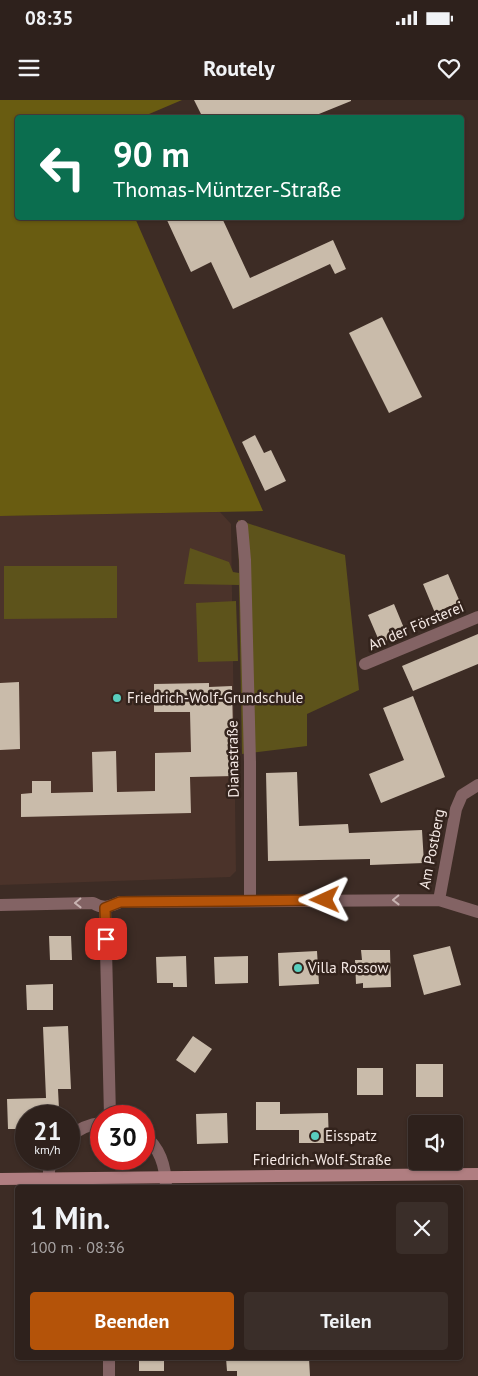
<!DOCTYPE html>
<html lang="de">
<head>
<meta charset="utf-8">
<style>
	:root { --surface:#2e211c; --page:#3a2e29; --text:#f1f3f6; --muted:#a7a3a3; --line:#493e3b; --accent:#b45309 }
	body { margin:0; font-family:"PT Sans",sans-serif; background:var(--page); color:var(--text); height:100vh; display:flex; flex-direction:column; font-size:19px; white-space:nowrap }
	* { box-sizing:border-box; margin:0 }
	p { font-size:16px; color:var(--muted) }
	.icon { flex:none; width:28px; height:28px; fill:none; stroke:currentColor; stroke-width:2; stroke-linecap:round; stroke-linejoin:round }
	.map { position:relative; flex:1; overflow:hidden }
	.details { position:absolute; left:15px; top:1085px; width:448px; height:175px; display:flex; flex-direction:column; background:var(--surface); border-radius:5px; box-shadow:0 1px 4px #0004,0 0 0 1px var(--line) }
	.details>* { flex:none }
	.top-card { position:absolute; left:15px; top:15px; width:449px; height:105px; border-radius:5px; box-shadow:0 1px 4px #0004,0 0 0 1px var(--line); background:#0b6e4f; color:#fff; overflow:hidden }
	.buttons { position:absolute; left:408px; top:1015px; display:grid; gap:10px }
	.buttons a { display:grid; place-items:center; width:55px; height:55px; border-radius:5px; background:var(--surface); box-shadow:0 1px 4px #0004,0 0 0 1px var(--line); font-size:25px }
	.speed { position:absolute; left:15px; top:1005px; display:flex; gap:10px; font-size:25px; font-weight:700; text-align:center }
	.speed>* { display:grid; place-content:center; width:65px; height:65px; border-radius:50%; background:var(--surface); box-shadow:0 1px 4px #0004,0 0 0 1px var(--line); line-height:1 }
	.speed small { font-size:12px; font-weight:400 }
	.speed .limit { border:8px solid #d22; background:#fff; color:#111 }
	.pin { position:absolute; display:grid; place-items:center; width:42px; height:42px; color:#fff; margin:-21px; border-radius:10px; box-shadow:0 2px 8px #0006 }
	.me { position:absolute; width:55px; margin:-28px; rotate:269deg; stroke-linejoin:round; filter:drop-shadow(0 0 4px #0008) }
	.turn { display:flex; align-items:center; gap:18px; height:105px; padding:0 15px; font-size:22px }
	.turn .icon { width:65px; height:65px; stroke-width:2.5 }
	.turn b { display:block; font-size:35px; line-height:42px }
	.round { display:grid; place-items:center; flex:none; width:52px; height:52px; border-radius:5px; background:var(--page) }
	.overview { display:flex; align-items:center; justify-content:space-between; height:85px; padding:0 15px }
	h1 { font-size:30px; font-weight:800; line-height:38px }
	.button { display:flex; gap:10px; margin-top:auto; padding:10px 15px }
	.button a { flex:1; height:58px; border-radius:5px; background:var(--accent); color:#fff; font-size:20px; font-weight:800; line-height:58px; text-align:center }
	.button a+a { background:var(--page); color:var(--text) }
	.status { display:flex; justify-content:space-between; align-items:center; height:35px; padding:0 25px; background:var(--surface); direction:ltr }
	.status svg { height:14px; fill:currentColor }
	header { display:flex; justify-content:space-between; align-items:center; height:65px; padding:0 15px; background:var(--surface); font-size:22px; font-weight:800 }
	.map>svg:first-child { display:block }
	.built { fill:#4b332a }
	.green { fill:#5d531b }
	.forest { fill:#695c11 }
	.building { fill:#c9bbaa }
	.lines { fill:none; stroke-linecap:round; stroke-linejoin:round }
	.street { stroke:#836364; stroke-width:12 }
	.secondary { stroke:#b07e81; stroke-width:12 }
	.oneway { stroke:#c7b3b1 }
	.route-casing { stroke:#753606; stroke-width:12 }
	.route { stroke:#b45309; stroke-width:9 }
	.poi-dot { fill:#59cebe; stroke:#33231c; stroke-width:2 }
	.labels { text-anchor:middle; stroke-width:5; stroke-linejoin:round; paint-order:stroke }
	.street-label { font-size:15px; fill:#f5e9e5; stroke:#33231c }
	.poi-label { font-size:15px; fill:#f5e9e5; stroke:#33231c; text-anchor:start }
</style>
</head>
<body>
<div class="status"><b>08:35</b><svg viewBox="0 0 49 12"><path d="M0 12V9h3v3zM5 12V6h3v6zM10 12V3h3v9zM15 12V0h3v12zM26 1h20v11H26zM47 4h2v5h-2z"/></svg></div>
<header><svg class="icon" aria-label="menu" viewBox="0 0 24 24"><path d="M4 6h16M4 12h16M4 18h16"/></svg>Routely<svg class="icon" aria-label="heart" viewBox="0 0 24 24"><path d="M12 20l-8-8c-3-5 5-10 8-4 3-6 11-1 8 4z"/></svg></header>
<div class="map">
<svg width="478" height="1276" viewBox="0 0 478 1276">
	<rect width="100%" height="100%" fill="#3d2c25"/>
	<!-- built -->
	<path class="built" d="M220,412l11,12 5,347 -6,6 -230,8v-369z"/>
	<!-- green -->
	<path class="green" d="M238,420l107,35 14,135 -52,24v32l-65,8 -3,-169 -55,-1 6,-36 39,14 4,10 6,1z
		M4,466h113v52l-113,1z
		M236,501l2,60 -40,1 -2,-59z"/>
	<!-- forest -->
	<path class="forest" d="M0,0h182l-40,17 -124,1v100h117l128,293 -263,5z"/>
	<!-- building -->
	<path class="building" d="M194,0h157v1l-42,17h-106z
		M166,118h56l28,60 83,-38 13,29 -11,5 -5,-10 -97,45 -22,-47 -20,10z
		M382,217l40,80 -33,16 -40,-80z
		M255,335l9,18 7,-3 15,31 -21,10 -23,-49z
		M448,474l12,28 -25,11 -12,-29z
		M394,504l12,29 -26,10 -12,-28z
		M478,534v30l-65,27 -11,-25z
		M19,582l1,67 -20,1v-67z
		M209,583v4l23,-1 2,90 -44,1 1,36 -170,4v-23l11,-1v-12h19v12l42,-1 -1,-40 24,-1 1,41 38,-1v-38l36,-1 -1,-40h-36v-28z
		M413,596l32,81 -64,26 -12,-29 35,-14 -21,-52z
		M297,672l2,54 49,-2 1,9 73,-3 2,33 -54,2v-6l-102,2 -2,-88z
		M49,836h22l1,24h-22z
		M450,846l11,39 -37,10 -11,-40z
		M361,850h29l1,37 -28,1v-5l-7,1 -1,-24h7z
		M317,851l2,33 -40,2 -1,-33z
		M186,856l1,31h-14v-4h-16l-1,-26z
		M248,856v27l-33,1 -1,-27z
		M53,884v26h-26l-1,-25z
		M68,926l3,63h-13l1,20 -8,7h-25v13h-18l-1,-30 39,-1 -3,-71z
		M193,936l19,13 -17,24 -19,-13z
		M416,964h27v33h-27z
		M357,968h26v27h-26z
		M256,1002h24v12l48,-1 1,30h-30v-13h-43z
		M227,1013l1,30 -31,1 -1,-30z
		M139,1258h25v13h-25z
		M226,1258h83l1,18h-73v-5h-10z"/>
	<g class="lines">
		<!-- street -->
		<path class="street" d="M242,426l3,34 5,202v139
			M365,564l113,-47
			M439,800l17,-91 6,-14 16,-10
			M0,805l93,-2c10,6 16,4 27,-1l319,-2 39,12
			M105,808l5,208
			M144,1035c16,13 22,32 22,53
			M69,1037c10,-8 20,-13 32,-14
			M49,1088v-18l4,-11
			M109,1258v18"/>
		<!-- secondary -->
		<path class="secondary" d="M0,1079l478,-5"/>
	</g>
	<!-- one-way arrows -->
	<defs><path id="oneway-chevron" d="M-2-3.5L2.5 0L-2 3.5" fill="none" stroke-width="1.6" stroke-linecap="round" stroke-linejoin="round" transform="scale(1.25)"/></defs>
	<g class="oneway">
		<use href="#oneway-chevron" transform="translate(396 800) rotate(179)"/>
		<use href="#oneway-chevron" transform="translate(78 803) rotate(179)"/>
	</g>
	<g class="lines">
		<!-- route casing -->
		<g class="route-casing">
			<path id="route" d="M106,839l-1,-31 15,-6 205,-2"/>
		</g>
		<!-- route -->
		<use href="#route" class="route"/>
	</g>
	<!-- markers -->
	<g class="poi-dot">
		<circle cx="117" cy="598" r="5"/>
		<circle cx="298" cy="868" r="5"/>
		<circle cx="315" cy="1036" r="5"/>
	</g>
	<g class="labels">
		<!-- street labels -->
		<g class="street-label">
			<text transform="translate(416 526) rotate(-23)" y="5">An der Försterei</text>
			<text transform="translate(233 659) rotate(-91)" y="5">Dianastraße</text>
			<text transform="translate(432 749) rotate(-79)" y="5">Am Postberg</text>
			<text x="322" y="1065">Friedrich-Wolf-Straße</text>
		</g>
		<!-- poi labels -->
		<g class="poi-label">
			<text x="127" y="603">Friedrich-Wolf-Grundschule</text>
			<text x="308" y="873">Villa Rossow</text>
			<text x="325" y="1041">Eisspatz</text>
		</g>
	</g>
</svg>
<div class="buttons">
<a><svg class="icon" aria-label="sound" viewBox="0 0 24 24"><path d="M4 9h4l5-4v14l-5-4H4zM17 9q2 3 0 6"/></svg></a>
</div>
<div class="speed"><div>21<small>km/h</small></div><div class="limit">30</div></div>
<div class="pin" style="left:106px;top:839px;background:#d93025"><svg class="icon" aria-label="arrive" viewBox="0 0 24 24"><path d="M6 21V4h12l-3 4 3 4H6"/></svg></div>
<svg class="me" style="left:325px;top:800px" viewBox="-20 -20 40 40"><path d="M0-17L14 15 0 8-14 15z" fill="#b45309" stroke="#fff" stroke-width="4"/></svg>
<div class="top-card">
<div class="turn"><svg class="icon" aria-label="left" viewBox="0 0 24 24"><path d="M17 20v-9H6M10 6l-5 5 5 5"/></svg><div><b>90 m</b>Thomas-Müntzer-Straße</div></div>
</div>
<section class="details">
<div class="overview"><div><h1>1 Min.</h1><p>100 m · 08:36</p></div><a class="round"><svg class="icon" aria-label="close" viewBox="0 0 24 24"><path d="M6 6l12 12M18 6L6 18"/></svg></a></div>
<div class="button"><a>Beenden</a><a>Teilen</a></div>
</section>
</div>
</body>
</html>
